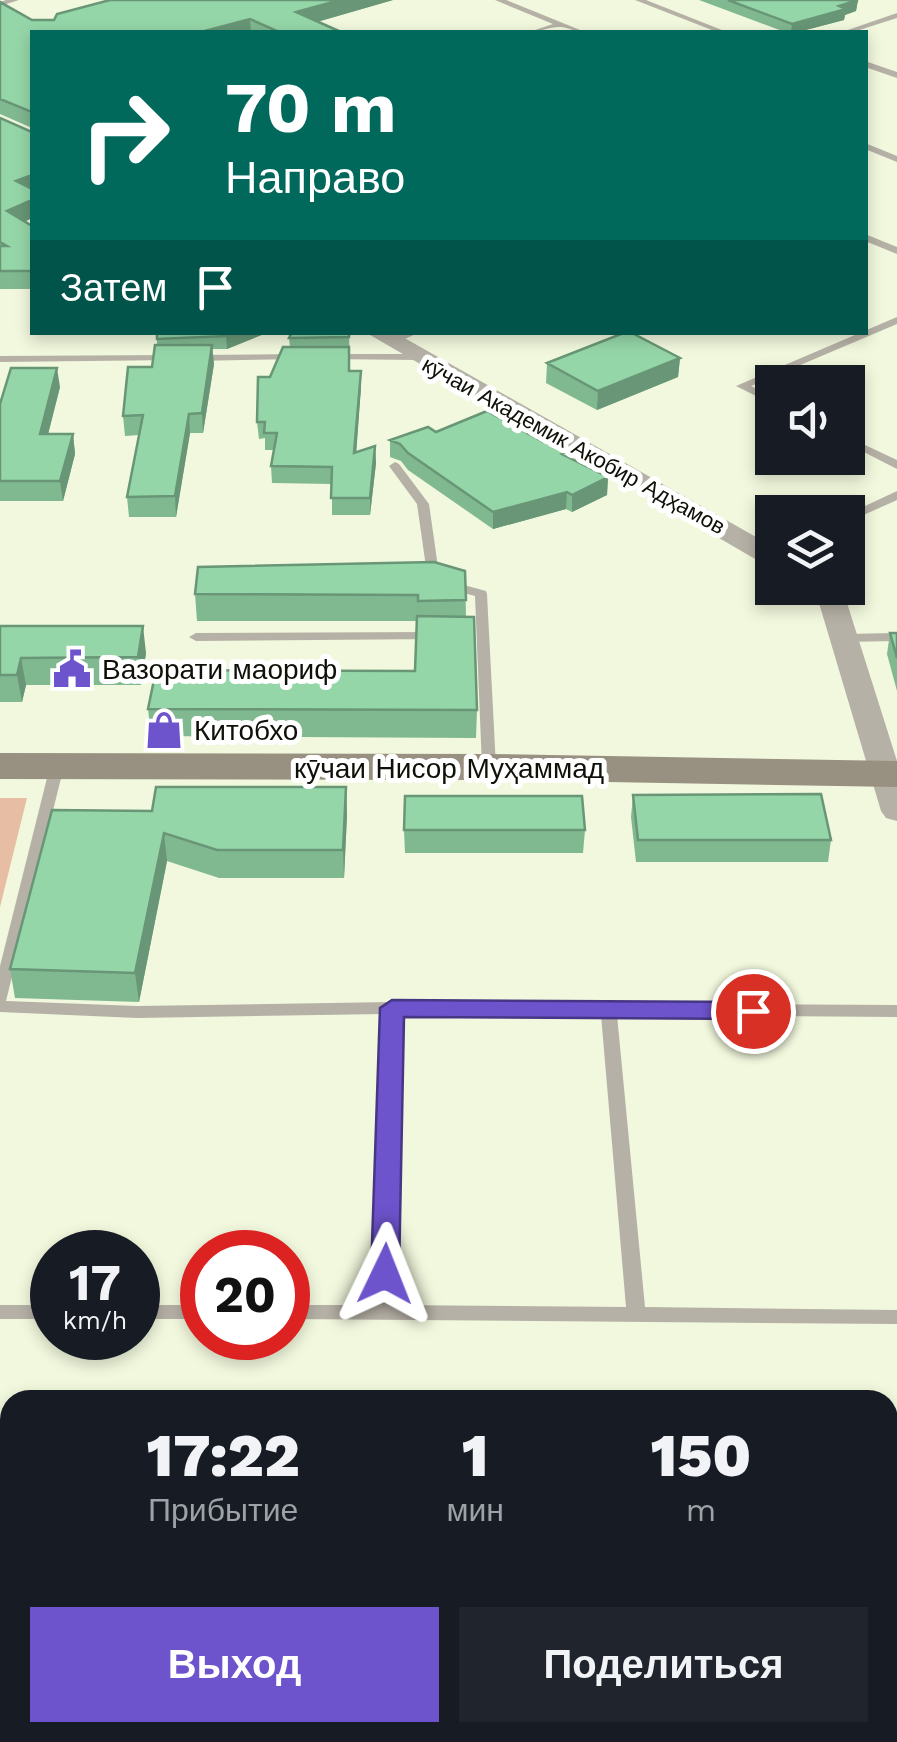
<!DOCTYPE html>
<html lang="ru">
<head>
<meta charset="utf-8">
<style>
	:root { --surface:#171b24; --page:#20242c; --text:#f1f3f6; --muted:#9ea1a6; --accent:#6d53cc }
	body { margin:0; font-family:"Work Sans",sans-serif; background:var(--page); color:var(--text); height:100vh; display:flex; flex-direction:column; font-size:38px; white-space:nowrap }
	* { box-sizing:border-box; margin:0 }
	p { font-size:32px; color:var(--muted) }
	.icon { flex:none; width:55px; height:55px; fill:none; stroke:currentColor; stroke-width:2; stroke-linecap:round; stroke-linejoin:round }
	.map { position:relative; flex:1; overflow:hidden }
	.sheet { position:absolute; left:0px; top:1390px; width:898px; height:352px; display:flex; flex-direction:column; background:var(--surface); border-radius:30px 30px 0 0; box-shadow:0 5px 15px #0003 }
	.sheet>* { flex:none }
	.guide { position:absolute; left:30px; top:30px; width:838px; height:305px; border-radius:0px; box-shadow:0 5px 15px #0003; background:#00695c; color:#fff; overflow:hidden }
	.controls { position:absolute; left:755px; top:365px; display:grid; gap:20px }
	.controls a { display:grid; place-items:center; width:110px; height:110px; border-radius:0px; background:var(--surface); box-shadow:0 5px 15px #0003; font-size:50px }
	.speed { position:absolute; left:30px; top:1230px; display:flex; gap:20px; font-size:50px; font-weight:700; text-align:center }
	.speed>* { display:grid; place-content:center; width:130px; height:130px; border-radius:50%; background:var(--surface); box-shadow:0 5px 15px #0003; line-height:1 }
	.speed small { font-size:25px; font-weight:400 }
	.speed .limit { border:15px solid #d22; background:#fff; color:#111 }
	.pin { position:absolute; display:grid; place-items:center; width:85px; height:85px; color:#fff; margin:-42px; border:5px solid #fff; border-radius:50%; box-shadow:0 2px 10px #0007 }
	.me { position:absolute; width:110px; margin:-55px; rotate:2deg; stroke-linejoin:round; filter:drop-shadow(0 0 8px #0008) }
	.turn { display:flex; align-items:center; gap:35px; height:210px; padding:0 30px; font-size:45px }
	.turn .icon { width:130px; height:130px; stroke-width:2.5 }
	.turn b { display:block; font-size:70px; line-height:85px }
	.then { display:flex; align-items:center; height:95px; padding:0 30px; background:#0003; gap:20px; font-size:38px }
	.eta { display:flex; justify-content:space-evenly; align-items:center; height:170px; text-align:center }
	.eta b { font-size:60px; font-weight:800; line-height:70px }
	.button { display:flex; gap:20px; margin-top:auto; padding:20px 30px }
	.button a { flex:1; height:115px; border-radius:0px; background:var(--accent); color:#fff; font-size:40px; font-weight:800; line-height:115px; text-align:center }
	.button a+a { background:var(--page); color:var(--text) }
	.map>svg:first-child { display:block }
	.green { fill:#e7bda4 }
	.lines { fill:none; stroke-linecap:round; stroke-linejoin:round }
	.lane { fill:#b6b1a6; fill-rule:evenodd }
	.street { fill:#b6b1a6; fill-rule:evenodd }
	.secondary { fill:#989081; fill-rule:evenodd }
	.wall { fill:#80b890 }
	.shaded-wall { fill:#689676 }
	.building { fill:#95d6a8; stroke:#689676; stroke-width:2.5 }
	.route { fill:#6d53cc; stroke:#473685; stroke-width:2.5 }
	.labels { text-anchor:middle; stroke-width:10; stroke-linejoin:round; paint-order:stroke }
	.far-street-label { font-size:22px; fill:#0f1108; stroke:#fff }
	.poi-label { font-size:28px; fill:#0f1108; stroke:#fff; text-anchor:start }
	.street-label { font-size:28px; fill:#0f1108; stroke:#fff }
</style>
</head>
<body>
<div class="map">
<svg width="897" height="1742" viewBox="0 0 897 1742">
	<rect width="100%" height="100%" fill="#f1f8dd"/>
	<!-- green -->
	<path class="green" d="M0,798h27l-27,109z"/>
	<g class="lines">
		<!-- lane -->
		<path class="lane" d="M6,0h13l-19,6v-4z
			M495,0h11l79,32c-9,1 -14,-4 -24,-5 -9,-1 -21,5 -32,5l24,-8z
			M635,0h11l81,32h-10z
			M897,13v5l-44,14h-11z
			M413,30h4l4,2h-9z
			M865,61l32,11v6l-32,-11z
			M865,143l32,13v6l-32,-13z
			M865,234l32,13v7l-32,-13z
			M897,317v7l-146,62 21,11v7l-36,-18z
			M404,332h16l-24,11 -9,-2z
			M296,354l4,1v4l-106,2 -5,-3 5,-3z
			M329,354h89l5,3 -5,3 -93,-1v-4z
			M171,355l5,3 -1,2 -175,2v-6z
			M848,437l49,23v9l-49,-25z
			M395,462l4,2 30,40 11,77 -2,3 -4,1 -6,-4 -11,-77 -28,-38z
			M897,491v9l-49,22v-8z
			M449,581l37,10 1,3 9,173 -7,4 -7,-4 -7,-171 -30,-8 -2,-3z
			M434,632l5,1 2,3 -2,3 -243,2 -7,-4 7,-4z
			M897,633v8l-54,1 -7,-4 7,-4z
			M57,762l7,4 -58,235 131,5 255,-4 505,3v12l-280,-2 28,292 252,3v14l-609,-5v-14h87l9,-291 -247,4 -137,-6v-46l50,-200zM400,1014l201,1 25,292 -233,-2z
			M0,1305h52v14h-52z
			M138,1305h64v14h-64z
			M559,1732h22v10h-22z"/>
		<!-- street -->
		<path class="street" d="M365,332h29l378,214v19l-10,-2z
			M811,588h26l10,15 50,158v60l-11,-3 -5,-7 -62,-208z
			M888,1685h9v44h-9z
			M0,1692h10v40h10l-20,4z
			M142,1732h48l-1,10h-48z"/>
		<!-- secondary -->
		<path class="secondary" d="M0,753l489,1 408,7v26l-408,-7 -489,-1z"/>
	</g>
	<!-- wall -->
	<path class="wall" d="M110,0h283l-76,22 24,10h-309v96l-32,-14v-112l32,18h22z
		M699,0h159l-2,11 -11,4 -1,5 -46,12h-13z
		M0,118l32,100 -7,4 7,4v63h-32z
		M269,332l-42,17h-15l2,15 -11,69h-13l-14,84h-47l-2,-20 12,-62 -14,1 -2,-20 29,-49 5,-22v-6z
		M349,332l1,39 11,16 -5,65 19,-6 1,17 -6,52h-38v-31l-60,-1 -1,-17 3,-16h-9v-12l-6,1 -2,-17 13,-45 20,-30 -1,-9z
		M680,358l-2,19 -81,33 -51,-27 1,-20z
		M60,387l-12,47h25l2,20 -12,47h-63v-97z
		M436,432l133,25 39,20 -1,18 -35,17 -6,-3 -73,20 -85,-59 -7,-9 -11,-4v-17z
		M465,571l1,46 11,93 -1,28 -325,-2 -3,-27 267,-38 2,-50h-220l-2,-27z
		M0,626l146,27 -5,32h-115l-4,17h-22z
		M890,633h7v58l-10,-37z
		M346,787l1,28 -3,63h-125l-52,-17 -28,141 -124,-4 -5,-29 142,-158z
		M633,795l198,45 -3,22h-192l-5,-45z
		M404,830h181l-2,23h-178z"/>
	<!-- shaded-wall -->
	<path class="shaded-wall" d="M340,0h53l-97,28v-16z
		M858,0l-2,11 -11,4 -1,5 -46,12h-7l1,-8z
		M250,19l1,13h-50z
		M32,175v18l-16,-12z
		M32,200v18l-23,10 -2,-17z
		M235,332h34l-42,17 -1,-13z
		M212,345l2,19 -11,69 -1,-20z
		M680,358l-2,19 -81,33 1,-19z
		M57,368l3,19 -17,67 -3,-20z
		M361,371v16l-6,83 -1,-17z
		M189,414l1,19 -14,84 -1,-21z
		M73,434l2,20 -12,47 -3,-20z
		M375,446l1,17 -6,52v-17z
		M608,477l-1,18 -35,17v-17z
		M567,492l-1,17 -73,20v-17z
		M143,626l3,27 -5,32 -3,-28z
		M21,658l5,27 -4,17 -5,-27z
		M346,787l1,28 -3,63 -1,-28z
		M164,833l3,28 -28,141 -4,-29z"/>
	<!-- building -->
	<path class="building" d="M110,0h230l-44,12 45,20h-62l-29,-13 -49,13h-169v94v-14l-32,-13v-97l32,18h22l3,-6z
		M728,0h130l-19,6 7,3 -54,15z
		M0,118l32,14v43l-16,6 16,8v11l-25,11 25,15v45h-32v-25h7l-7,-4z
		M157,332h78l-9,4 -69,3z
		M292,332h57v5l-60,1z
		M626,332h4l50,26 -82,33 -51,-28z
		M155,345h57l-10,68 -13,1 -14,82 -48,1 16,-82 -20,1 5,-49h24z
		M283,347h66v24h12l-7,82 21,-7 -5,52h-39l1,-31 -61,-1 6,-33h-13l1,-11h-8l1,-45h12z
		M11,368h46l-17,66h33l-13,47h-60v-77z
		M487,411l55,30 27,10 -7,3 46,23 -36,18 -5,-3 -74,20 -85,-59 -8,-9 -10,-4 38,-13 8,5z
		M434,562l31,9 1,29 -48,1v-6l-223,-1 3,-27z
		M417,616l57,1 3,93 -329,-1 8,-39 259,1z
		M0,626h143l-5,31 -117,1 -4,17h-17z
		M890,633h7v25z
		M156,787h190l-3,63h-126l-53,-17 -29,140 -125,-4 42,-159 100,1z
		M821,794l10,46h-193l-5,-45z
		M405,796h177l3,34h-181z"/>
	<!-- route -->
	<path class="route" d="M392,1000l361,2 12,9 -12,8 -349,-2 -5,257 -4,8 -10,3 -10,-3 -4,-8 9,-266z"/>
	<!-- icons -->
	<defs>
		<g id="civic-bare" transform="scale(3)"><path d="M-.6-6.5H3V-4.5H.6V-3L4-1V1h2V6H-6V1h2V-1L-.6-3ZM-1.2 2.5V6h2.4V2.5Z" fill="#6d53cc" stroke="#fff" stroke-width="2.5" paint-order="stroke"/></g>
		<g id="shop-bare" transform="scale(3)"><path d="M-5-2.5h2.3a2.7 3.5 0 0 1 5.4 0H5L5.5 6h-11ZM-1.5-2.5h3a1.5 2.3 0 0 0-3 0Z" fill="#6d53cc" stroke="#fff" stroke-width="2.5" paint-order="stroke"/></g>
	</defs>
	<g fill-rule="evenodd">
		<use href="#civic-bare" x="72" y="669"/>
		<use href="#shop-bare" x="164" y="730"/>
	</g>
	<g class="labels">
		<!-- far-street labels -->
		<g class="far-street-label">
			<text transform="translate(574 445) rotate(29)" y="8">кӯчаи Академик Акобир Адҳамов</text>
		</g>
		<!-- poi labels -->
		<g class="poi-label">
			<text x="102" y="679">Вазорати маориф</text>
			<text x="194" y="740">Китобхо</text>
		</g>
		<!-- street labels -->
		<g class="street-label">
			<text x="449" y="778">кӯчаи Нисор Муҳаммад</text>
		</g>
	</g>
</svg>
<div class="controls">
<a><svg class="icon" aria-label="sound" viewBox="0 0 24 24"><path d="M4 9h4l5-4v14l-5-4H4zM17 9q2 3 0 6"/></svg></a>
<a><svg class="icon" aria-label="layers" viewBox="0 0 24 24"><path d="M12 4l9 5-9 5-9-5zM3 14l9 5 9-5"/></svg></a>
</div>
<div class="speed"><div>17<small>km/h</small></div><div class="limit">20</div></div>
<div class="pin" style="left:753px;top:1011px;background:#d93025"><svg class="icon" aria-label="arrive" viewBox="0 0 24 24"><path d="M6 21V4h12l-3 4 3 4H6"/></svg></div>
<svg class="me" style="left:385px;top:1274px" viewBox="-20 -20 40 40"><path d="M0-17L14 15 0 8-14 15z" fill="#6d53cc" stroke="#fff" stroke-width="4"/></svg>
<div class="guide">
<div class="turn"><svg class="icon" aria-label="right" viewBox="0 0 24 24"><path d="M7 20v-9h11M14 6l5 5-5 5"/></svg><div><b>70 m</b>Направо</div></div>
<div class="then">Затем<svg class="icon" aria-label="arrive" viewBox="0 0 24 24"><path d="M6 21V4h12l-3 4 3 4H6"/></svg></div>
</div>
<section class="sheet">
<div class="eta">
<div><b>17:22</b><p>Прибытие</p></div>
<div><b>1</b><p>мин</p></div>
<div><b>150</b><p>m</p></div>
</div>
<div class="button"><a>Выход</a><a>Поделиться</a></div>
</section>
</div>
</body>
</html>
